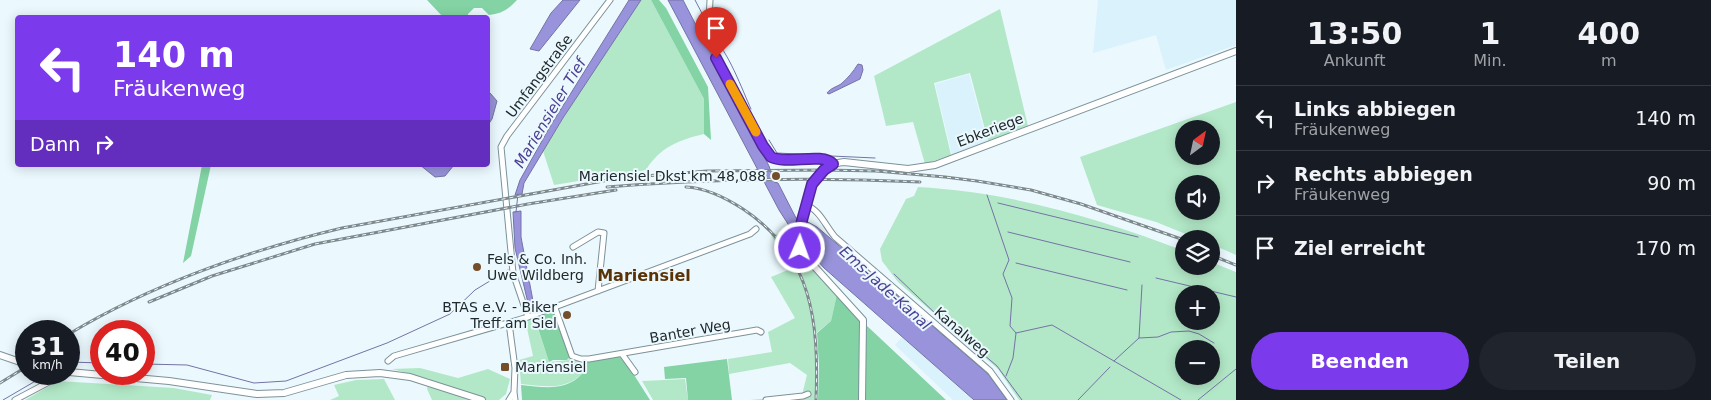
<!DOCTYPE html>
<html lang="de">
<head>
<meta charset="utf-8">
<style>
	:root { --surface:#171b24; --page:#20242c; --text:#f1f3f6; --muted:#9ea1a6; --line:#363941; --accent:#7c3aed }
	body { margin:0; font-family:"DejaVu Sans",sans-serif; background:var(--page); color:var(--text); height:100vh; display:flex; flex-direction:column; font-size:19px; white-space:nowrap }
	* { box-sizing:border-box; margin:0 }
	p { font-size:16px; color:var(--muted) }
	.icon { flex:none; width:28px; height:28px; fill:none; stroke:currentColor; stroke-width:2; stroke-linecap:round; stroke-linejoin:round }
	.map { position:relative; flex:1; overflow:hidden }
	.panel { display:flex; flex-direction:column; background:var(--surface); width:475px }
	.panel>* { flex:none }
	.top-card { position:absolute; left:15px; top:15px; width:475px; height:152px; border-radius:5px; box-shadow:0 2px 12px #0003; background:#7c3aed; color:#fff; overflow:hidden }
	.needle { width:32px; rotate:33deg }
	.fabs { position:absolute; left:1175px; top:120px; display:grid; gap:10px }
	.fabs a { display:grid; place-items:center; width:45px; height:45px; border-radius:50%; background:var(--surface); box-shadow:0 2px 12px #0003; font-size:25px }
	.speed { position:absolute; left:15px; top:320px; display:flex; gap:10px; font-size:25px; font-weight:700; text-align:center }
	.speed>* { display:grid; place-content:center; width:65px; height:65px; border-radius:50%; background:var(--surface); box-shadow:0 2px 12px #0003; line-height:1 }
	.speed small { font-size:12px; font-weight:400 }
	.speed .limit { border:8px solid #d22; background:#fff; color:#111 }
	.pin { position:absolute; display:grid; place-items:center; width:42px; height:42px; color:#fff; margin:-51px -21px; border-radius:50% 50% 50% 0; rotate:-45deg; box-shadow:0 0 5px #0007 }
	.pin .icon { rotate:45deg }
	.me { position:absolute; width:55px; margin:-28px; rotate:2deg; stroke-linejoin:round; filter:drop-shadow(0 0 4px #0008) }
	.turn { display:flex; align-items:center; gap:18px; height:105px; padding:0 15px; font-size:22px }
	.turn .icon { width:65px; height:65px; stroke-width:2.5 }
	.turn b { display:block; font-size:35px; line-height:42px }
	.then { display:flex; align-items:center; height:48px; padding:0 15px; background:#0003; gap:10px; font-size:19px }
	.eta { display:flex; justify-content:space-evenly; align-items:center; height:85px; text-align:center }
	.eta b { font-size:30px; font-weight:600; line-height:35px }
	.action { display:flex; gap:10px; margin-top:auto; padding:10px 15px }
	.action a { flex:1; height:58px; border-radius:30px; background:var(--accent); color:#fff; font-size:20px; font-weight:600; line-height:58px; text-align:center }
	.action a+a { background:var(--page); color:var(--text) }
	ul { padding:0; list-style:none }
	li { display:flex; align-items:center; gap:15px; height:65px; padding:0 15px; border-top:1px solid var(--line) }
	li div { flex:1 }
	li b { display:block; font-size:19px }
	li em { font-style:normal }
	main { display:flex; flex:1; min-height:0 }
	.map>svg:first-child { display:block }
	.built { fill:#d9f2fc }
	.green { fill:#b2e8c7; fill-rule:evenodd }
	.forest { fill:#83d3a4 }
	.water { fill:#9893da; stroke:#7473a6 }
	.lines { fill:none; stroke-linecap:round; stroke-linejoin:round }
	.stream { stroke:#7473a6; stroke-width:1 }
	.minor-casing { stroke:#7c9299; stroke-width:7 }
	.tertiary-casing { stroke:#7c9299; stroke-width:8 }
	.minor { stroke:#fff; stroke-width:5 }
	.tertiary { stroke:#fff; stroke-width:6 }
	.rail-casing { stroke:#7e898d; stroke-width:3 }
	.rail { stroke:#ebf9fe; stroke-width:1; stroke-dasharray:4; stroke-linecap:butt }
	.route-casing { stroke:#51269a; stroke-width:12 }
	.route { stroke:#7c3aed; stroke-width:9 }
	.slow { stroke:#f59e0b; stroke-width:9 }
	.poi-dot { fill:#744d2a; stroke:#ebf9fe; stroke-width:2 }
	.labels { text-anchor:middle; stroke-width:4; stroke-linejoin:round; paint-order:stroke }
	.street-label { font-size:14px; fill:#20292c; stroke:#ebf9fe }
	.poi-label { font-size:14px; fill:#20292c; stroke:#ebf9fe; text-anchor:end }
	.water-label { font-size:15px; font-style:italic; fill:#4c3f93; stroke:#ebf9fe }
	.quarter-label { font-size:16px; font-weight:bold; fill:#5b3206; stroke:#ebf9fe }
</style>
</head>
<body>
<main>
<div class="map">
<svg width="1236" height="400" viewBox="0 0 1236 400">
	<rect width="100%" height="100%" fill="#ebf9fe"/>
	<!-- built -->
	<path class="built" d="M1098,0h138v45l-70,25 -10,-35 -63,18z
		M969,74l18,67 -35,14 -17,-71z
		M902,337l71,63h-20l-58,-55z"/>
	<!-- green -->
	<path class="green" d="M641,0h10l53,99v35c-25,6 -44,13 -58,36l-92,15 -11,-34 38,-61z
		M1000,9l28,117 -40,15 -18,-68 -36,10 17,72 -26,9 -12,-42 -27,4 -12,-50z
		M1236,102v153l-25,-11v-5h-13l-42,-17 -59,-17 -17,-48zM1184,129h27v27h-27zM1184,184h27v27h-27z
		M918,187c92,5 181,31 266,64v15h27v-4l25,10v128h-217l-21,-31 -100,-87 -16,-21 -2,-12 26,-50 8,-3zM1184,294h27v27h-27zM1184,349h27v27h-27z
		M780,234l18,17 39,43 -6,27 -16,13v66h-65l52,-5 5,-20 -17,-12 -61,11 -1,-15 44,-7 -4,-20 27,-14 -24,-41 17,-7v-8l-17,-27z
		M534,317l15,45 19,-2 4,-4 9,4 1,14c-18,17 -39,12 -61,10l-2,-24 14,-4 -8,-37z
		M420,368l38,10 30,-9 22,10 -4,15 -7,6h-67l-5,-11 2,-10 -37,-10z
		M384,379l11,21h-65l9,-4 -5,-11 22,-5z
		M685,379l3,21h-35l-11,-19z
		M58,381l116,7 38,7 -2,5h-185z"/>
	<!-- forest -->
	<path class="forest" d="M427,0h90c-8,9 -16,14 -28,15l-7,-7h-8l-6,6v3l-24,1z
		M651,0h8l7,8 42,79 3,53 -7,-6v-35z
		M202,165h9l-20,91 -8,7z
		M837,294l29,31 80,75h-128l1,-34 -2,-33 14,-12z
		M555,310l16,46 -4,4h-14l-4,2 -15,-46z
		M622,356l28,44h-128l-1,-15c22,2 44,7 61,-11l-1,-14z
		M727,359l5,41h-44l-2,-22 -21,1 -1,-12z"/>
	<!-- water -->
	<path class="water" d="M563,0h17l-41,51 -9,-2 21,-36z
		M629,0h12l-78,118 -39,65 -2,11 -7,1 5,-15 31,-55z
		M668,0h15l86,166 5,16 4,1 18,35 8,2 13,7 45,38 126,109 19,26h-33l-150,-132 -29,-33 -16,-25z
		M858,64l4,1 1,5 -3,9 -31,15 -2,-1c4,-5 9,-6 14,-9 7,-6 12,-12 17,-20z
		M488,92l2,1 7,8 -5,18 -4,6z
		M420,165h34l-9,11 -10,1z
		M521,211v26l12,64 -5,2 -13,-55 -2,-36z"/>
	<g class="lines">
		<!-- stream -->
		<path class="stream" d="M695,0l10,19 1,10
			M712,38c15,9 31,54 39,71
			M769,140l8,13 41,2
			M825,156h2
			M831,156l44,2
			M987,195l22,65 -6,14 9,24 -2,28 6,7 -3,25 -7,18
			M998,203l140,34
			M516,212l2,-18
			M1008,232l122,30
			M1016,263l111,27
			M894,274l44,42 59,50 25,34
			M1156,278l80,19
			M530,302l1,4
			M1016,333l36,-8 129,75
			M1139,338l19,-1 13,-5 18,-1 10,3 15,9
			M1114,361l25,-23 3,-53
			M69,362l32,1
			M144,364l43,1 67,18 32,-2 101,-38 63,-29 25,-24 33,-20
			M3,400l36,-21
			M1078,400l32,-33
			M1198,400l38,-31"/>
		<!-- minor casing -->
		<g class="minor-casing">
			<path id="minor" d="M710,0l-2,40 59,113 9,6h47l7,2 3,3
				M806,205c14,5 20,22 29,32l155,134 21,29
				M573,247l25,-15 6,1 -6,58
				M555,308l17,48 9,3h8l168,-29 4,2
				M528,317l-15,-44 -12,-126 6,-11 103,-136
				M509,323l6,45 -1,24 1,8
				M622,354l13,18
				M388,361l6,-5 134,-39 222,-83 6,-5
				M15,400l34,-18 4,-8
				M509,400l5,-8
				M766,400l37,-4 5,-2"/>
		</g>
		<!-- tertiary casing -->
		<g class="tertiary-casing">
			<path id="tertiary" d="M0,355l26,9
				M69,372l100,9 88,13 27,-1 62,-18 34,-2 30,4 72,23
				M862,400l1,-80 -59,-65c-4,-6 -7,-12 -6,-19 0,-11 11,-47 17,-56 6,-10 17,-17 29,-18l64,7 27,-4 301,-114"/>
		</g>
		<!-- minor -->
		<use href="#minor" class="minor"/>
		<!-- tertiary -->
		<use href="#tertiary" class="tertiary"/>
		<!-- rail casing -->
		<g class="rail-casing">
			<path id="rail" d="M607,187c104,-8 209,-10 313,-5
				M686,187c21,1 40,11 57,22 70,46 76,114 73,191
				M1211,255l25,10
				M149,302l63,-26 103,-32 213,-40 88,-14
				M69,334c81,-49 181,-84 273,-106l278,-50 87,-7 117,-1 52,1 69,6 32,4 54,9 50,14 103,36
				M0,383l26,-16"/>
		</g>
		<!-- rail -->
		<use href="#rail" class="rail"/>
	</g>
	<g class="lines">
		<!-- route casing -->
		<g class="route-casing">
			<path id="route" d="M716,58l47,88 8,11c16,8 51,-5 62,7l-9,6 -12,14 -14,51 2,13"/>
		</g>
		<!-- route -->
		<use href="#route" class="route"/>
		<!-- slow -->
		<path class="slow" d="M730,84l26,48"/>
	</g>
	<!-- markers -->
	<g class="poi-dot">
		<circle cx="776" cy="176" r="5"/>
		<circle cx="477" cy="267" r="5"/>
		<circle cx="567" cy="315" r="5"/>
		<rect x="500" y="362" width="10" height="10" rx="2.5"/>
	</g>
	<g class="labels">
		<!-- street labels -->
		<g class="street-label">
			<text transform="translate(539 76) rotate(-53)" y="5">Umfangstraße</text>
			<text transform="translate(990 130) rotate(-21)" y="5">Ebkeriege</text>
			<text transform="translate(690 331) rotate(-10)" y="5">Banter Weg</text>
			<text transform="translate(962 332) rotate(41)" y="5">Kanalweg</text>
		</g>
		<!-- poi labels -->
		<g class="poi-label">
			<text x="766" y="181">Mariensiel Dkst km 48,088</text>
			<text x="487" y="264" text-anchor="start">Fels &amp; Co. Inh.<tspan x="487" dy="16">Uwe Wildberg</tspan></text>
			<text x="557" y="312">BTAS e.V. - Biker<tspan x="557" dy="16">Treff am Siel</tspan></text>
			<text x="515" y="372" text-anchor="start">Mariensiel</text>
		</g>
		<!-- water labels -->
		<g class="water-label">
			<text transform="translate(550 113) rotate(-59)" y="5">Mariensieler Tief</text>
			<text transform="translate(885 288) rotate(42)" y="5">Ems-Jade-Kanal</text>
		</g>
		<!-- quarter labels -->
		<g class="quarter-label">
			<text x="644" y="281">Mariensiel</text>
		</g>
	</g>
</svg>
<div class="fabs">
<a><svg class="needle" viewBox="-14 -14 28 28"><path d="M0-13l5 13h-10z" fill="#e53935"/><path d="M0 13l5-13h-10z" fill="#9ea1a6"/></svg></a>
<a><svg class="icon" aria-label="sound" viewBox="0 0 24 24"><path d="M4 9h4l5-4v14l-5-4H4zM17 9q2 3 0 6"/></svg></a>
<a><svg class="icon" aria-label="layers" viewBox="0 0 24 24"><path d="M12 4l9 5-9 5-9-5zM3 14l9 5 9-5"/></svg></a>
<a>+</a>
<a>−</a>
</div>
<div class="speed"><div>31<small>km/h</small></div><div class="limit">40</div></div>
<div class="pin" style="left:716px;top:58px;background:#d93025"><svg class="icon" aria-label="arrive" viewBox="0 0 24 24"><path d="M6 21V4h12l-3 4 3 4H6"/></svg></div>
<svg class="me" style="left:800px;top:248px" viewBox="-20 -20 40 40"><circle r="17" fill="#7c3aed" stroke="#fff" stroke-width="3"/><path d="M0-11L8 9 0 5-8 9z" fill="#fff"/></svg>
<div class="top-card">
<div class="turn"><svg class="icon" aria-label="left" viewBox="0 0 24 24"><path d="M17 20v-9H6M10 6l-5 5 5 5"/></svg><div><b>140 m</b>Fräukenweg</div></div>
<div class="then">Dann<svg class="icon" aria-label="right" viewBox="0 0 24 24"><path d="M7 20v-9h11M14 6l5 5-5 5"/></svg></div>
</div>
</div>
<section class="panel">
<div class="eta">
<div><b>13:50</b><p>Ankunft</p></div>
<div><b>1</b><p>Min.</p></div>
<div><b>400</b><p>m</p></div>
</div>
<ul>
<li><svg class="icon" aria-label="left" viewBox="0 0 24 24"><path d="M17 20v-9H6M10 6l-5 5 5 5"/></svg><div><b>Links abbiegen</b><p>Fräukenweg</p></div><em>140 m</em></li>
<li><svg class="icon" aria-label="right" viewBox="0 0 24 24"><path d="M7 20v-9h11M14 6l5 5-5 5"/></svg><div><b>Rechts abbiegen</b><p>Fräukenweg</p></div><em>90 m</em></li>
<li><svg class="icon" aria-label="arrive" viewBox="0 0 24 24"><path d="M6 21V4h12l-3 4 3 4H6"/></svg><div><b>Ziel erreicht</b></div><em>170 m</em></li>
</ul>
<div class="action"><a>Beenden</a><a>Teilen</a></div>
</section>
</main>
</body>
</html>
